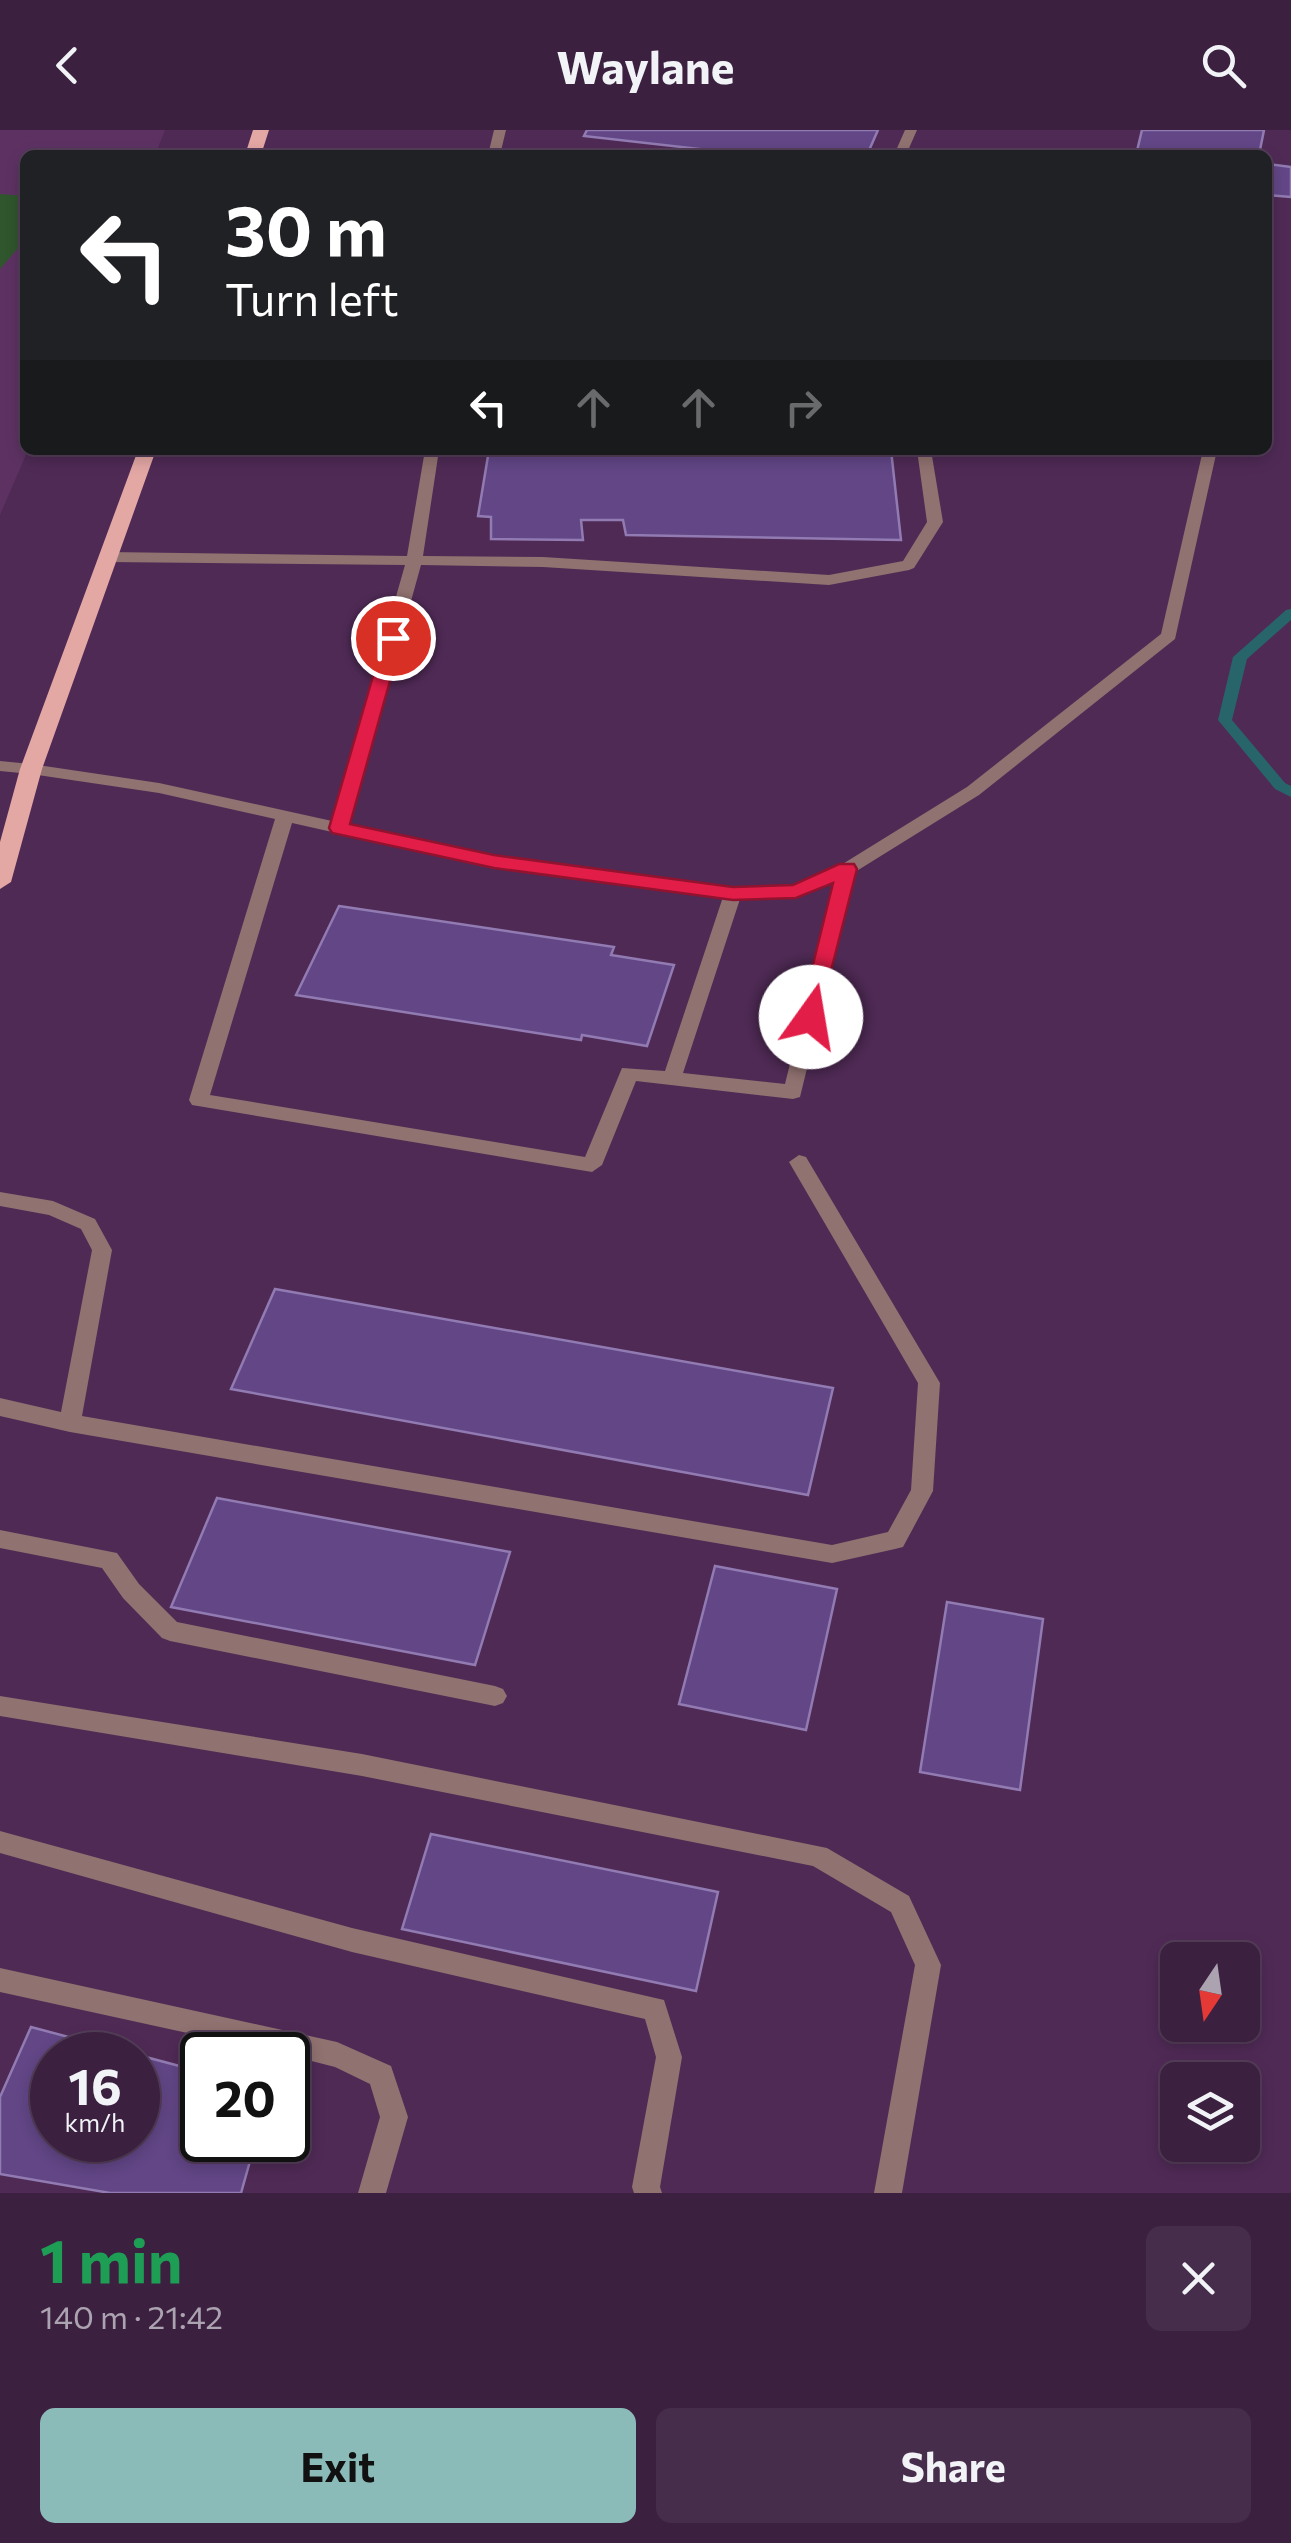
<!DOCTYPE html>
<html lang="en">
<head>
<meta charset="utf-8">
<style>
	:root { --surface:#3b2040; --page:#462d4b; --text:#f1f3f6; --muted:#aca3b1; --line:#543e59; --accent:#8bbbb9 }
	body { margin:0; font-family:Commissioner,sans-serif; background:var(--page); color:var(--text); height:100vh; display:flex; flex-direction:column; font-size:38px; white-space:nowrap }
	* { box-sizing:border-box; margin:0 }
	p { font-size:32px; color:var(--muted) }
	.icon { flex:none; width:55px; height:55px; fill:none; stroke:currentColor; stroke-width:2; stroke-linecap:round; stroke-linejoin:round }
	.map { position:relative; height:2063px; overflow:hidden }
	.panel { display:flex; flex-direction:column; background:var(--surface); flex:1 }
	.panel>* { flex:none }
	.top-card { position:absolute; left:20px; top:20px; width:1252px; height:305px; border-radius:15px; box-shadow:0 5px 15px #0003,0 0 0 2px var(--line); background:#202124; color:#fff; overflow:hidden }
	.needle { width:65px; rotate:193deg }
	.buttons { position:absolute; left:1160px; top:1812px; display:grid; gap:20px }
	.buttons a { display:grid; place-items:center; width:100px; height:100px; border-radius:15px; background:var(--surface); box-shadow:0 5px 15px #0003,0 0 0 2px var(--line); font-size:50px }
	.speed { position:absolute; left:30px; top:1902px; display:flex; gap:20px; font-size:50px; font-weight:700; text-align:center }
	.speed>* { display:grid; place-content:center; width:130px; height:130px; border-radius:50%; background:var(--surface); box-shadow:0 5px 15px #0003,0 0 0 2px var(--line); line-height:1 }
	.speed small { font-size:25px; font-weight:400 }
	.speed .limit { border:5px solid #111; border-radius:15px; background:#fff; color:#111 }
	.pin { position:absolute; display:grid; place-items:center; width:85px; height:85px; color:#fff; margin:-42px; border:5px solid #fff; border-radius:50%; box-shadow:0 2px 10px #0007 }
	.me { position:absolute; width:110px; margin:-55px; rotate:13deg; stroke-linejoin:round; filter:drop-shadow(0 0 8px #0008) }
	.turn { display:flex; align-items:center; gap:35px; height:210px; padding:0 40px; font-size:45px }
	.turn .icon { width:130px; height:130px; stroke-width:2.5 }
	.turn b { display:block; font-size:70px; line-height:85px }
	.lanes { display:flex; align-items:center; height:95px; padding:0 40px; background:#0003; justify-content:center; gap:50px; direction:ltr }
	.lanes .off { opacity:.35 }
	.round { display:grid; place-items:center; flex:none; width:105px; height:105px; border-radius:15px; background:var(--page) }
	.head { display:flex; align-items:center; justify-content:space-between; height:170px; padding:0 40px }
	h1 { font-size:60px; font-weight:700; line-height:75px; color:#1e9e55 }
	.action { display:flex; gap:20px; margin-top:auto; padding:20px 40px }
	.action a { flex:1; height:115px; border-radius:15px; background:var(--accent); color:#111; font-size:40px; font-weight:700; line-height:115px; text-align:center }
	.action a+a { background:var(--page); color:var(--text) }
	header { display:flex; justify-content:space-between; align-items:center; height:130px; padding:0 40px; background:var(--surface); font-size:45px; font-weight:700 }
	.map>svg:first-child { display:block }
	.built { fill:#5d3263 }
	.green { fill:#30562d }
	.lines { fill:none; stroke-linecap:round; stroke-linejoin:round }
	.stream { fill:#27656a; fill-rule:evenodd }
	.building { fill:#624686; stroke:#917bb2; stroke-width:2.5 }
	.lane { fill:#907270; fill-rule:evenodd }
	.street { fill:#907270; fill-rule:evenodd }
	.primary { fill:#e3a7a4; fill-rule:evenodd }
	.route { fill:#e11d48; stroke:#92132f; stroke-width:2.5 }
</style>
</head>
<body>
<header><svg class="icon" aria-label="back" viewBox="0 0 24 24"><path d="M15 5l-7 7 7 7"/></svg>Waylane<svg class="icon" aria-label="search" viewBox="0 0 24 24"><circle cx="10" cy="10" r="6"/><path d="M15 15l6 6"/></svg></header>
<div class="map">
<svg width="1291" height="2063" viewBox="0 0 1291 2063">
	<rect width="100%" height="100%" fill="#4f2a55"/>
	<!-- built -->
	<path class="built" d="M0,0h165l-10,25h-130v295h3l-28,65z"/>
	<!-- green -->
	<path class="green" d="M0,64l25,2v44l-25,29z"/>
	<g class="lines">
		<!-- stream -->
		<path class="stream" d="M1291,479v11l-44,39 -15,61 53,63 6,3v11l-16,-8 -57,-69 15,-63 53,-47z"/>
	</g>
	<!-- building -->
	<path class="building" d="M587,0h291l-11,25h-115l-168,-19z
		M1142,0h122l-5,25h-123z
		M1268,34l23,3v30l-23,-2z
		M489,320h402l10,90 -275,-5 -3,-15h-42l2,20 -92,-1v-22l-13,-1z
		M339,776l275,41 -3,8 63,10 -27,81 -65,-11 -1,5 -285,-45z
		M275,1159l558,99 -25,107 -577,-106z
		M217,1368l293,54 -35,113 -304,-58z
		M715,1436l122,23 -31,141 -127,-26z
		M947,1472l96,17 -23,171 -100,-18z
		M431,1704l287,58 -22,99 -294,-62z
		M31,1897l105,28h-84v85h86v-85l64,17v68h54l-15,53h-131l-110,-19v-77z"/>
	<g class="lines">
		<!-- lane -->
		<path class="lane" d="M494,0h12l-6,25h-12z
			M905,0h12l-11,25h-12z
			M425,320h14l-16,106 120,1 286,18 74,-14 24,-39 -10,-72h14l12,72 -29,46 -5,2 -80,15 -286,-18 -122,-2 -72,260 144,31 240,31 60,-2 48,-20 126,-78 194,-153 42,-184h14l-42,189 -196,156 -124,77 -55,225 -7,2 -157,-18 -34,84 -10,7 -400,-67 -3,-5 86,-281 -116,-26 -128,-19 -9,-5 9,-5 128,19 173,38 73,-256 -297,-3 -8,-5 8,-5 299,4zM292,693l201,45 230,29 -58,174 -43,-3 -37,89 -375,-62zM835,751l-50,203 -102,-11 57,-174 56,-2z
			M799,1025l7,2 134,226 -7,108 -30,56 -8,2 -63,14 -762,-131 -70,-16v-18l61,14 31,-162 -11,-21 -32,-14 -49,-9v-14l53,9 42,18 17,31 -30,166 750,129 56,-13 23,-42 7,-107 -129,-221z
			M0,1400l117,23 22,31 38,38 318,64 8,3 4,7 -4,7 -8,3 -325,-65 -8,-3 -39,-40 -21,-30 -102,-20z
			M0,1566l362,58 465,94 82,48 32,69 -39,228h-28l41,-228 -24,-53 -78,-46 -451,-90 -362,-60z
			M0,1701l352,97 312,72 18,57 -22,130 2,6h-28l-2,-6 24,-130 -11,-38 -293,-67 -352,-99z
			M0,1838l337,74 54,24 17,51 -22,76h-28l22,-76 -10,-33 -35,-17 -47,-12 -288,-63z"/>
		<!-- street -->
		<path class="street" d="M0,631l31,3 9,5 -9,5 -31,-3z"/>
		<!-- primary -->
		<path class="primary" d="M253,0h16l-8,25h-16z
			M138,320h18l-114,319 -31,113 -11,7v-47l20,-73z"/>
	</g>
	<!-- route -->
	<path class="route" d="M393,502l9,6 -52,186 144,31 239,32 60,-2 46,-21h15l3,5 -39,153 -7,3 -11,-8 33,-134 -37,15 -63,2 -239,-32 -162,-35 -3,-5 55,-190z"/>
</svg>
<div class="buttons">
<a><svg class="needle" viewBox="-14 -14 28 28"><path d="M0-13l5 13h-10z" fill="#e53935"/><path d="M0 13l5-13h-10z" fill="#aca3b1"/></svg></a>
<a><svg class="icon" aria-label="layers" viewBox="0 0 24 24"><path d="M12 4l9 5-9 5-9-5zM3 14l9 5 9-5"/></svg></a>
</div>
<div class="speed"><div>16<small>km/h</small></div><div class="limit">20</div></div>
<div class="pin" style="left:393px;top:508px;background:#d93025"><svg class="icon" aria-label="arrive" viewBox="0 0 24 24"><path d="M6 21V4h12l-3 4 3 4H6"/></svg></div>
<svg class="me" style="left:811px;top:887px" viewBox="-20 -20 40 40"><circle r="19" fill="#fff"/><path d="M0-13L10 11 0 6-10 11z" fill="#e11d48"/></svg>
<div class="top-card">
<div class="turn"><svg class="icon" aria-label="left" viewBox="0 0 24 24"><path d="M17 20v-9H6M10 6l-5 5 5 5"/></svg><div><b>30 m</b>Turn left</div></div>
<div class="lanes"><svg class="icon" aria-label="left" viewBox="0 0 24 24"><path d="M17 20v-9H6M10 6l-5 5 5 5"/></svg><svg class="icon off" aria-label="ahead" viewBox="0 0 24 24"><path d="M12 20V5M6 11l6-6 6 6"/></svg><svg class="icon off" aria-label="ahead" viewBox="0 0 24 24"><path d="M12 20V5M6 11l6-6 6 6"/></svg><svg class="icon off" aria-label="right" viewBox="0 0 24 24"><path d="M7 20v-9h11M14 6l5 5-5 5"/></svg></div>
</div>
</div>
<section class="panel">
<div class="head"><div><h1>1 min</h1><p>140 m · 21:42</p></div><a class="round"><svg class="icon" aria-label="close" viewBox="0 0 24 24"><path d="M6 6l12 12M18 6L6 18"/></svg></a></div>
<div class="action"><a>Exit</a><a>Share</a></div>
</section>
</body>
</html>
